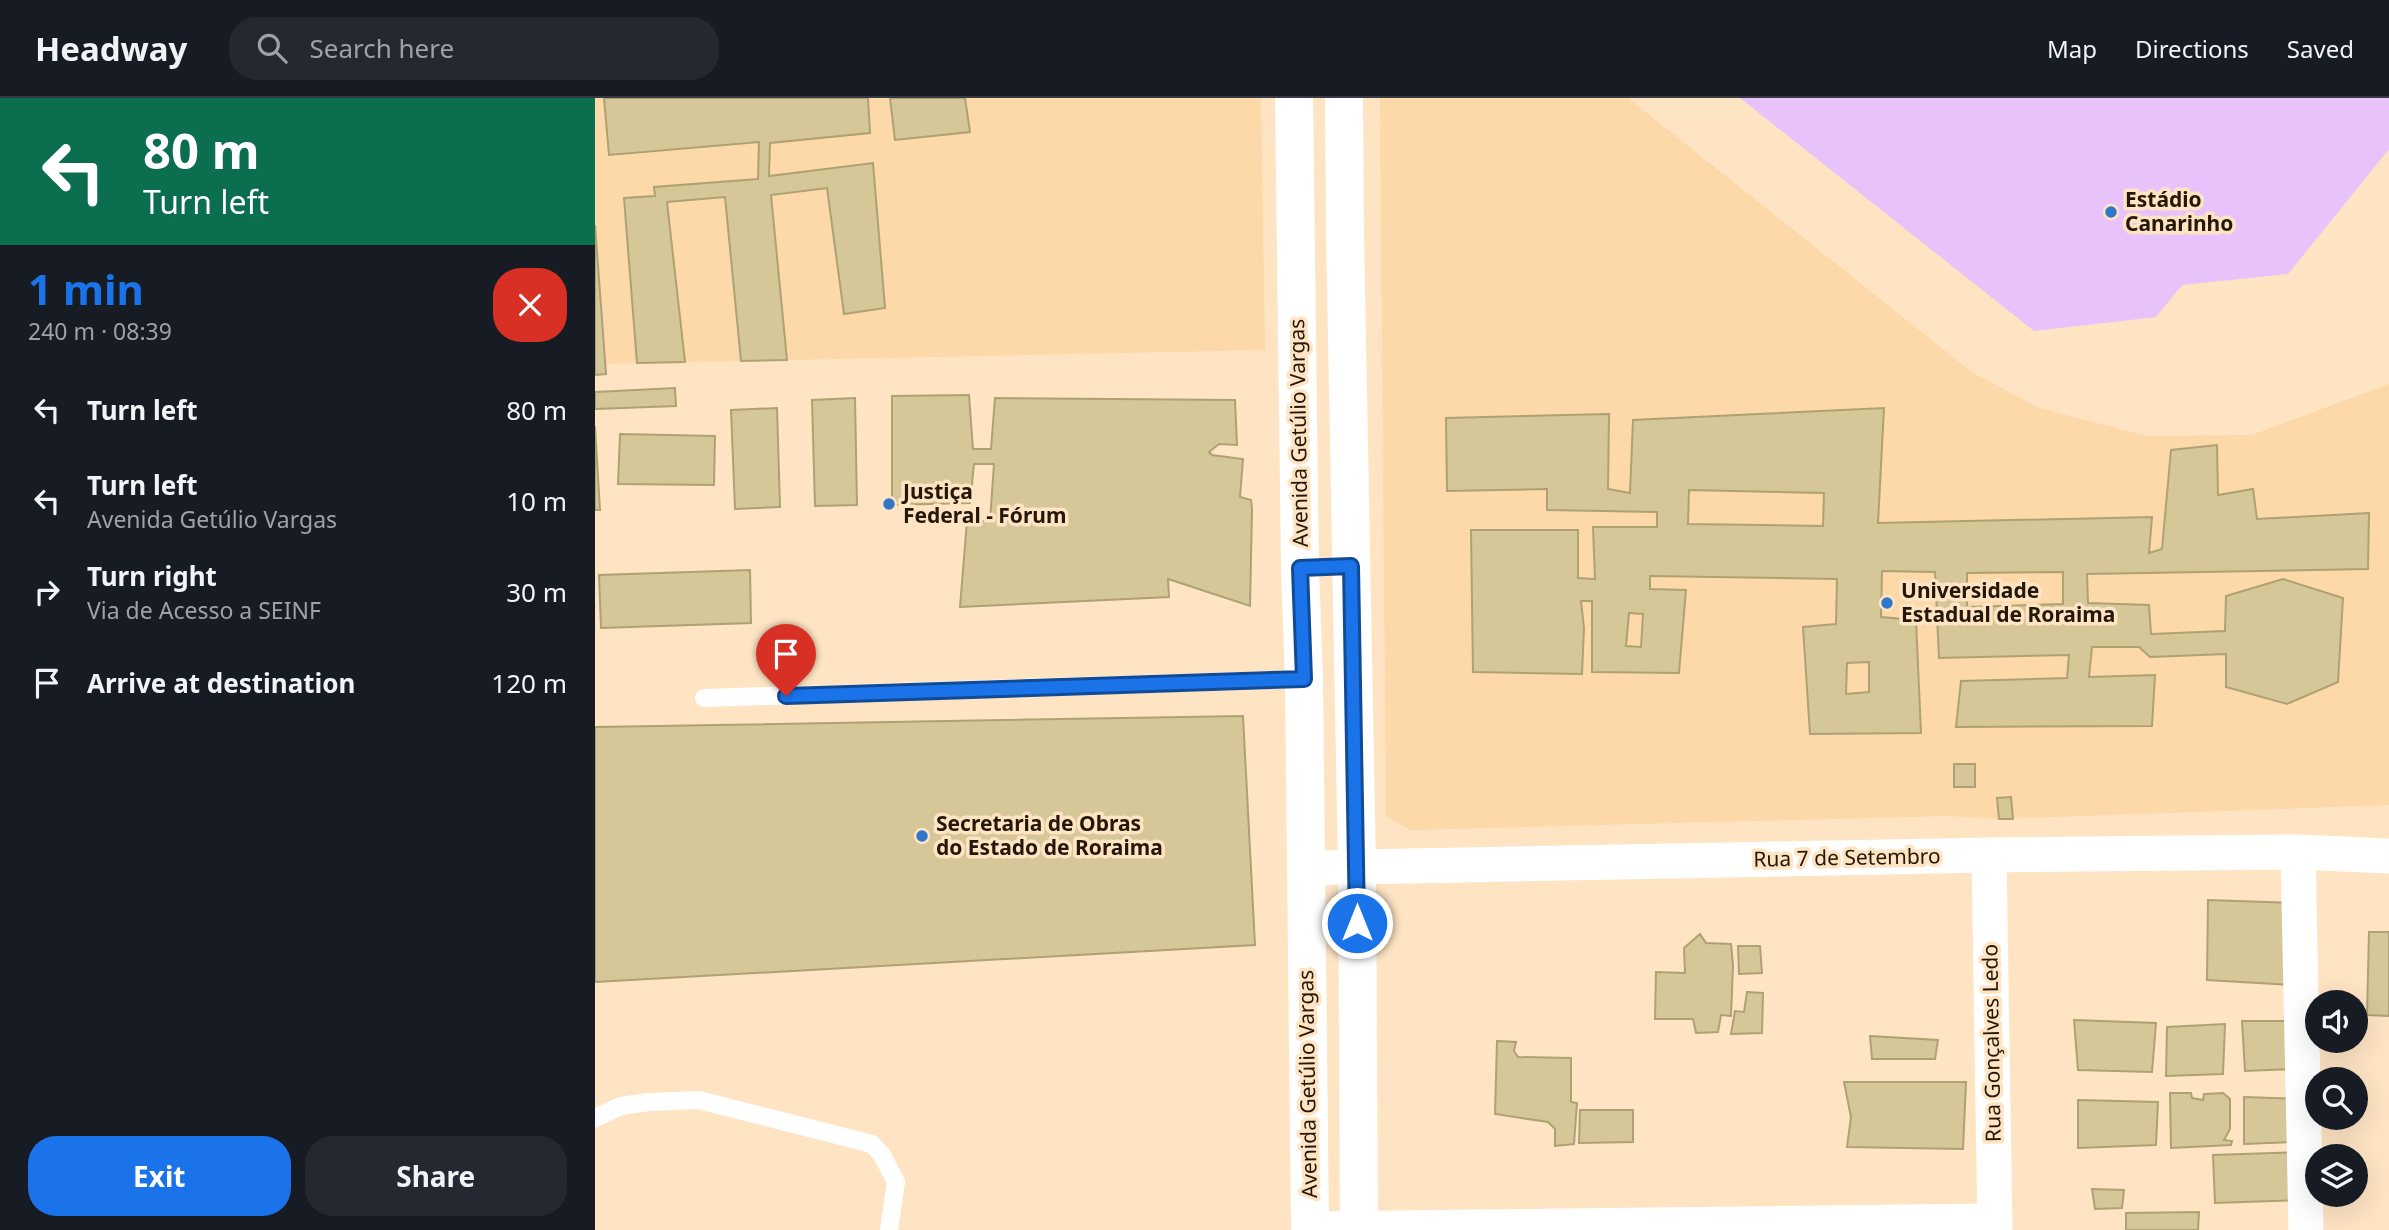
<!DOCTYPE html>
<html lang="en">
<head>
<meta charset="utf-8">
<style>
	:root { --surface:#171b24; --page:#242831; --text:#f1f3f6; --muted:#9ea1a6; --line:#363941; --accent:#1a73e8 }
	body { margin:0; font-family:"Noto Sans",sans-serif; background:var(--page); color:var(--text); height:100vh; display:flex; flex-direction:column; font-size:26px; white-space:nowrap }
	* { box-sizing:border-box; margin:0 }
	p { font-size:23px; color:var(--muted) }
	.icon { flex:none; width:38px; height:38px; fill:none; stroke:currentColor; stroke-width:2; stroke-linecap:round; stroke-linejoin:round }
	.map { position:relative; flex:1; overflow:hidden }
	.panel { display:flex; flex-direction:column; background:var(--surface); width:595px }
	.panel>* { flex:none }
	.top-card { background:#0b6e4f; color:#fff; overflow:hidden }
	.tools { position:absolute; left:1710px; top:892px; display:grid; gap:14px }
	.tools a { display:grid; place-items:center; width:63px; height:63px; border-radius:50%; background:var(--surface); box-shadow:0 7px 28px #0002; font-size:35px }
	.pin { position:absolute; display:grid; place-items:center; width:60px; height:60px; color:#fff; margin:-72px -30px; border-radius:50% 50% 50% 0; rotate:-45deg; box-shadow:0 0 7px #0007 }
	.pin .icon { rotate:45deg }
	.me { position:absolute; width:77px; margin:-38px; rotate:0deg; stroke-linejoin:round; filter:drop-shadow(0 0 5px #0008) }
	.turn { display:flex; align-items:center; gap:24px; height:147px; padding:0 28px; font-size:32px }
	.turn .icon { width:91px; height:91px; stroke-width:2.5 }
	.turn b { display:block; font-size:49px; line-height:60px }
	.round { display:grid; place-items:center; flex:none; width:74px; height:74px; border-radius:28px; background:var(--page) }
	.overview { display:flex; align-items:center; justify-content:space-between; height:119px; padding:0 28px }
	h1 { font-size:42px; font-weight:700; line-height:52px; color:var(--accent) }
	.button { display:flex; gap:14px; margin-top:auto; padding:14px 28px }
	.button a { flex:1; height:80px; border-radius:28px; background:var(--accent); color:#fff; font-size:28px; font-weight:700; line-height:80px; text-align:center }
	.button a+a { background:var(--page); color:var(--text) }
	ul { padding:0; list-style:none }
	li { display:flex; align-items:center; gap:21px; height:91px; padding:0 28px }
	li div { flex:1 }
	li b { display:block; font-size:26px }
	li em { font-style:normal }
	header { display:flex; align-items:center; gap:42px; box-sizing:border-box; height:98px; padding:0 35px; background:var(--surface); border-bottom:2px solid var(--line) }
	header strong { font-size:33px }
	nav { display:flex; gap:38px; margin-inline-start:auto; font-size:24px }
	.search { width:490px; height:63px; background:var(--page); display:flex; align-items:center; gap:18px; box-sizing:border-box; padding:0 24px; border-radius:28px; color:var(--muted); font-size:26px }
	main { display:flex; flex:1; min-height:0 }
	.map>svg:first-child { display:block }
	.built { fill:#fdd8a8 }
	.green { fill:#e7c2fb }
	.building { fill:#d5c798; stroke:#aea173; stroke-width:2; fill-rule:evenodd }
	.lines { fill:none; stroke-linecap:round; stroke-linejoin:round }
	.lane { stroke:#fff; stroke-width:18 }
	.street { stroke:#fff; stroke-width:35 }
	.secondary { stroke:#fff; stroke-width:38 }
	.route-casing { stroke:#114b97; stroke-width:18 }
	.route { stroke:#1a73e8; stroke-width:12 }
	.poi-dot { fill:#2f78c9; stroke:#fee4c3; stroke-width:2.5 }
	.labels { text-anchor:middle; stroke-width:7; stroke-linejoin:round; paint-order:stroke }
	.poi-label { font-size:21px; font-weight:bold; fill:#231809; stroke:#fee4c3; text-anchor:start }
	.street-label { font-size:21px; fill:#231809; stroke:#fee4c3 }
</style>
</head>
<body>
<header>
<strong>Headway</strong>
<div class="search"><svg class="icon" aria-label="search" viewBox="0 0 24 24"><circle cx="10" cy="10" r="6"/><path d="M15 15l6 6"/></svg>Search here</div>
<nav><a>Map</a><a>Directions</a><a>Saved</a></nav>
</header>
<main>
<section class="panel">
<div class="top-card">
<div class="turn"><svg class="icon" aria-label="left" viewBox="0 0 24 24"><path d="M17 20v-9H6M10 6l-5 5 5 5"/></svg><div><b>80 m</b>Turn left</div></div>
</div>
<div class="overview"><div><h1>1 min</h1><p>240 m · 08:39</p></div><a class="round" style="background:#d93025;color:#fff"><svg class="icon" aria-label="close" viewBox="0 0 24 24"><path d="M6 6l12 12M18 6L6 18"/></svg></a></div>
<ul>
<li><svg class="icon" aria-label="left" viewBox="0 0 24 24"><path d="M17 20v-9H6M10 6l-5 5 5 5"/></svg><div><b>Turn left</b></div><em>80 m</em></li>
<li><svg class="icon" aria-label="left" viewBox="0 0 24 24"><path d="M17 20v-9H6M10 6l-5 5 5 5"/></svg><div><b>Turn left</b><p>Avenida Getúlio Vargas</p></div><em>10 m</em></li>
<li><svg class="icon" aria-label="right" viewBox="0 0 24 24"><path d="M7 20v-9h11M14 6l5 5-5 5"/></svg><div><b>Turn right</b><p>Via de Acesso a SEINF</p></div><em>30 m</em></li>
<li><svg class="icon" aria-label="arrive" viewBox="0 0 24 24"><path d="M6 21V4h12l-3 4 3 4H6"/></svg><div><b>Arrive at destination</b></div><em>120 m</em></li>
</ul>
<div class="button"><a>Exit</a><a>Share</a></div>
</section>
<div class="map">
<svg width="1794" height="1132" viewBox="0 0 1794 1132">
	<rect width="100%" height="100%" fill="#fee4c3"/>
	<!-- built -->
	<path class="built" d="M0,0h666l4,252 -670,14z
		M785,0h248l345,275 66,35 108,28 105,-1 137,-51v421l-390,14 -51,-3 -538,14 -24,-14z"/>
	<!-- green -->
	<path class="green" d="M1145,0h649v51l-101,125 -106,11 -26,32 -122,14z"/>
	<!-- building -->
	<path class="building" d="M9,0h264l2,35 -100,10 -1,33 104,-13 12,145 -41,6 -17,-126 -56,7 16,165 -46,1 -16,-164 -58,5 18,160 -48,1 -13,-165 31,-2 -1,-9 104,-8 1,-37 -150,13z
		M295,0h75l5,34 -75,8z
		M0,127l11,149 -11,1z
		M80,290l1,18 -81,3v-17z
		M374,297l4,54h18l4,-51 240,2 2,45 -18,-1 -10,8 3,3 31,4 -3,38 11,3 1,9 -2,97 -82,-27 1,18 -209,10 7,-86h23l4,-57h-20l-4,39 -78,2v-109z
		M260,300l2,107 -42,1 -3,-106z
		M182,310l3,99 -45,2 -4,-99z
		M1289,310l-6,115 274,-6 -3,36 13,-4 9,-99 46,-5 1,50 35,-6 4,30 112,-6 -1,56 -281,5 1,29 61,2 2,29 74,-3 1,-35 57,-17 60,19 -5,84 -51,22 -61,-17v-33l-76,3 -11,-10h-47l-3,30 66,-2 -3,51 -196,1 5,-46 106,-3 2,-23 -130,3 -4,-86 -53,-1 -1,46 35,3 5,113 -111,1 -7,-107 33,-3 1,-45 -187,-3v13l36,1 -7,83 -87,-1v-71h-11l3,27 -2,46 -109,-2 -2,-142h107v48l17,1 -2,-52h64v-15l-110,-2v-21l-100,2 -1,-73 163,-4 -1,75 22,4 3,-73zM1094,392l135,3 -1,33 -135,-2zM1468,474v32l-96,3v-34zM1034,515l14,1 -2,33 -15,-1zM1274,564v30l-23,2 1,-31z
		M0,328l5,84h-5z
		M25,336l95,2 -1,49 -96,-1z
		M155,472l1,53 -150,5 -2,-53z
		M648,618l12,229 -660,37v-255z
		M1359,666h21v23h-21z
		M1416,699l2,22h-14l-2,-21z
		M1613,802l86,3 -2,82 -85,-5z
		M1774,834h20v84l-22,-1z
		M1105,836l6,9 25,1 2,21 -2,51 -10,-1 -3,17 -22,1 -3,-14h-38l1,-47 29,1 -1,-25z
		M1143,848h22l2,27 -23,1z
		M1152,894l16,1 -1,40 -31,1 4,-23 9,1z
		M1479,922l82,3 -4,49 -74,-2z
		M1647,923h54v48l-51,2z
		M1630,926l-2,50 -57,2 1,-49z
		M1275,938l68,4 -3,19h-63z
		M902,943l19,1 -2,9 4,6 53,1v44l6,1 -3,41 -19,2v-17l-7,-7 -53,-8z
		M1249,984h122l-3,67 -116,-2 4,-30z
		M1575,995h21l1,5 11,2 1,-6 19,-1 7,6v30l-6,11 8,1 -1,4 -60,3z
		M1649,999l55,2 -1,43 -54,2z
		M1483,1002l80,2 -2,43 -78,3z
		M985,1012h53v32l-54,1z
		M1704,1054l2,48 -86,3 -2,-48z
		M1497,1091l32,1 -2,18 -27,1z
		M1604,1114l-1,18h-72v-17z"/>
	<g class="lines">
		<!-- lane -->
		<path class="lane" d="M109,600l600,-19
			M0,1020l26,-12 28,-4 50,-2 173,44 10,11 14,27 -7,48"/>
		<!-- street -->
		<path class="street" d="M1703,754l8,378
			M1394,757l6,375
			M710,770l684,-13 309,-3 91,4
			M715,1131l685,-8"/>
		<!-- secondary -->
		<path class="secondary" d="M699,0l6,470 4,111 6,551
			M749,0l1,135 12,634 2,363"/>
	</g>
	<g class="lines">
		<!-- route casing -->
		<g class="route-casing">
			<path id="route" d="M191,598l518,-17 -4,-111 51,-2 6,357"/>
		</g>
		<!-- route -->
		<use href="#route" class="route"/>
	</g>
	<!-- markers -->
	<g class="poi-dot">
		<circle cx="1516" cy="114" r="7"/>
		<circle cx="294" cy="406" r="7"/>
		<circle cx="1292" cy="505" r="7"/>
		<circle cx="327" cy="738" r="7"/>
	</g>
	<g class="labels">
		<!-- poi labels -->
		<g class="poi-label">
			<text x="1530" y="109">Estádio<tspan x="1530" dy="24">Canarinho</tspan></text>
			<text x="308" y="401">Justiça<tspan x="308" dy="24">Federal - Fórum</tspan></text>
			<text x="1306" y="500">Universidade<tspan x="1306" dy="24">Estadual de Roraima</tspan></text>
			<text x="341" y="733">Secretaria de Obras<tspan x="341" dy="24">do Estado de Roraima</tspan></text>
		</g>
		<!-- street labels -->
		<g class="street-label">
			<text transform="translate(704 335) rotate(-91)" y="7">Avenida Getúlio Vargas</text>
			<text transform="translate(1252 760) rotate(-1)" y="7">Rua 7 de Setembro</text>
			<text transform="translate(1397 945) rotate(-91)" y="7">Rua Gonçalves Ledo</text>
			<text transform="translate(713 986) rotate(-91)" y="7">Avenida Getúlio Vargas</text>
		</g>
	</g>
</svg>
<div class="tools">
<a><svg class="icon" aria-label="sound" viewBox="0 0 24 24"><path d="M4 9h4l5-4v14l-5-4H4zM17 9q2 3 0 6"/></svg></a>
<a><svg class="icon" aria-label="search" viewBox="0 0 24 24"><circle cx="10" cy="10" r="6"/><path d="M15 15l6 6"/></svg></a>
<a><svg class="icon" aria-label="layers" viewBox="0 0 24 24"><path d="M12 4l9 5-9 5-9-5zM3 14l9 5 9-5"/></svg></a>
</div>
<div class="pin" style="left:191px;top:598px;background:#d93025"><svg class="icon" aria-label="arrive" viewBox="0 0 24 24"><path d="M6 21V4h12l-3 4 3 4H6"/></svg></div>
<svg class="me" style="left:762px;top:825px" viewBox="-20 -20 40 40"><circle r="17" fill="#1a73e8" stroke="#fff" stroke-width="3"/><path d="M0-11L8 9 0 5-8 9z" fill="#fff"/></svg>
</div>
</main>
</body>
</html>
